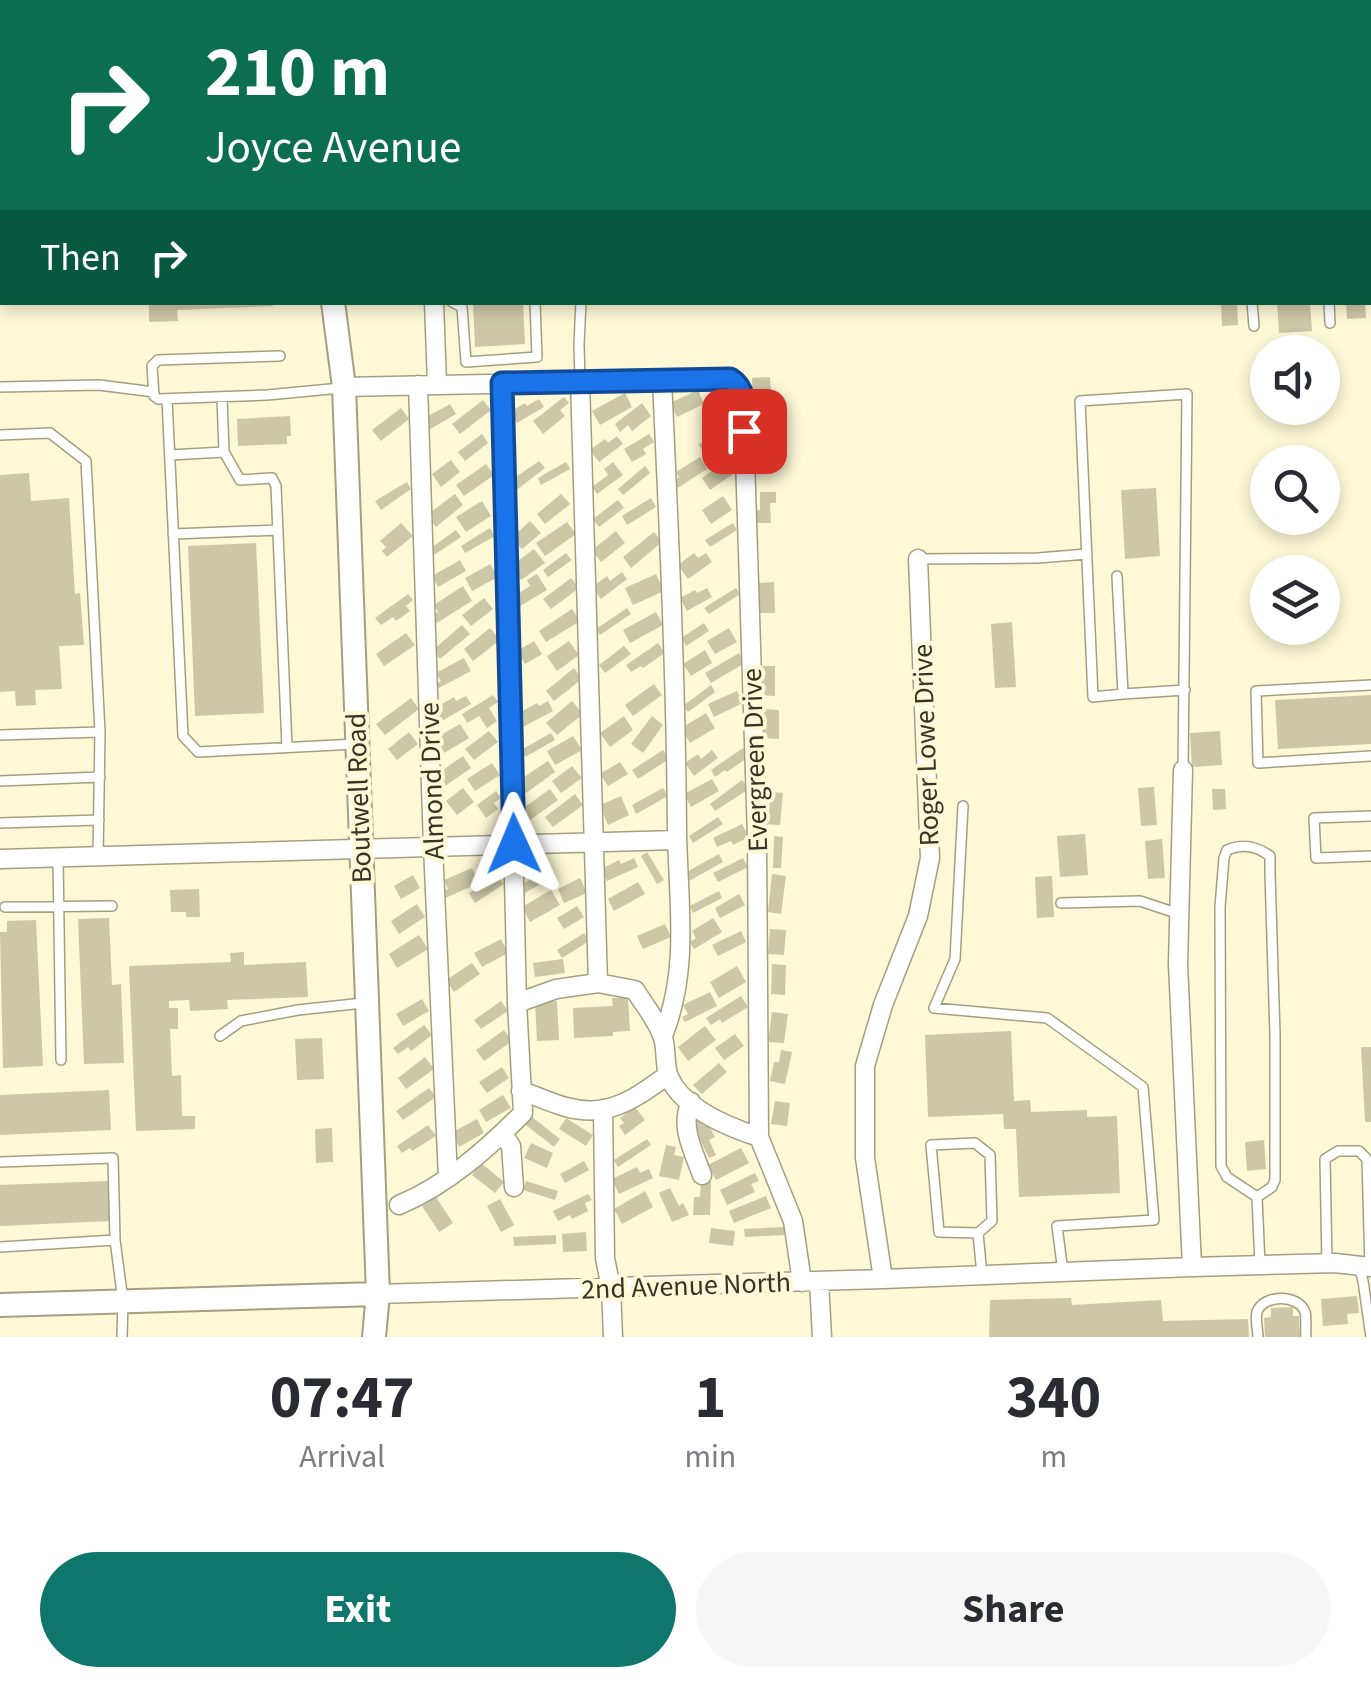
<!DOCTYPE html>
<html lang="en">
<head>
<meta charset="utf-8">
<style>
	:root { --surface:#fff; --page:#f7f7f7; --text:#2b2b33; --muted:#7c7c81; --accent:#0f766e }
	body { margin:0; font-family:"Source Sans 3",sans-serif; background:var(--page); color:var(--text); height:100vh; display:flex; flex-direction:column; font-size:38px; white-space:nowrap }
	* { box-sizing:border-box; margin:0 }
	p { font-size:32px; color:var(--muted) }
	.icon { flex:none; width:55px; height:55px; fill:none; stroke:currentColor; stroke-width:2; stroke-linecap:round; stroke-linejoin:round }
	.map { position:relative; height:1337px; overflow:hidden }
	.side { display:flex; flex-direction:column; background:var(--surface); flex:1 }
	.side>* { flex:none }
	.hud { position:absolute; left:0px; top:0px; width:1372px; height:305px; box-shadow:0 5px 15px #0003; background:#0b6e4f; color:#fff; overflow:hidden }
	.controls { position:absolute; left:1250px; top:335px; display:grid; gap:20px }
	.controls a { display:grid; place-items:center; width:90px; height:90px; border-radius:50%; background:var(--surface); box-shadow:0 5px 15px #0003; font-size:50px }
	.pin { position:absolute; display:grid; place-items:center; width:85px; height:85px; color:#fff; margin:-42px; border-radius:20px; box-shadow:0 5px 15px #0006 }
	.me { position:absolute; width:110px; margin:-55px; rotate:359deg; stroke-linejoin:round; filter:drop-shadow(0 0 8px #0008) }
	.turn { display:flex; align-items:center; gap:35px; height:210px; padding:0 40px; font-size:45px }
	.turn .icon { width:130px; height:130px; stroke-width:2.5 }
	.turn b { display:block; font-size:70px; line-height:85px }
	.then { display:flex; align-items:center; height:95px; padding:0 40px; background:#0003; gap:20px; font-size:38px }
	.eta { display:flex; justify-content:space-evenly; align-items:center; height:170px; text-align:center }
	.eta b { font-size:60px; font-weight:700; line-height:70px }
	.action { display:flex; gap:20px; margin-top:auto; padding:20px 40px }
	.action a { flex:1; height:115px; border-radius:60px; background:var(--accent); color:#fff; font-size:40px; font-weight:700; line-height:115px; text-align:center }
	.action a+a { background:var(--page); color:var(--text) }
	.map>svg:first-child { display:block }
	.building { fill:#ccc7a6 }
	.lines { fill:none; stroke-linecap:round; stroke-linejoin:round }
	.lane-casing { stroke:#a49f80; stroke-width:12 }
	.street-casing { stroke:#a49f80; stroke-width:21 }
	.secondary-casing { stroke:#a49f80; stroke-width:26 }
	.lane { stroke:#fff; stroke-width:9 }
	.street { stroke:#fff; stroke-width:18 }
	.secondary { stroke:#fff; stroke-width:22 }
	.route-casing { stroke:#114b97; stroke-width:25 }
	.route { stroke:#1a73e8; stroke-width:18 }
	.labels { text-anchor:middle; stroke-width:8; stroke-linejoin:round; paint-order:stroke }
	.street-label { font-size:28px; fill:#363427; stroke:#fdf8d6 }
</style>
</head>
<body>
<div class="map">
<svg width="1371" height="1337" viewBox="0 0 1371 1337">
	<rect width="100%" height="100%" fill="#fdf8d6"/>
	<!-- building -->
	<path class="building" d="M149,302h123l1,4 -96,4 1,11 -29,1z
		M473,302h50l2,42 -50,3z
		M1221,302h16l1,23 -16,1z
		M1277,302h33l2,29 -33,2z
		M1346,302h19l1,16 -19,1z
		M770,377l2,26 -19,1 -1,-26z
		M698,390l6,14 -27,13 -7,-14z
		M625,393l7,14 -32,18 -8,-14z
		M564,397l5,6 -9,7 5,6 -22,18 -10,-13z
		M539,399l5,8 -27,16 -7,-11 15,-9 2,3z
		M483,400l8,10 -31,24 -8,-10z
		M642,403l9,13 -19,15 -4,-6 -8,7 -5,-8z
		M450,404l6,10 -29,17 -6,-11z
		M401,408l8,11 -28,22 -9,-11z
		M290,416l1,20h-4v8l-49,2 -1,-27z
		M728,430l7,14 -29,15 -7,-15z
		M756,432h9l4,40 -14,1 -2,-23 4,-1z
		M482,434l6,9 -23,18 -7,-9z
		M649,434l5,8 -11,7 3,5 -14,8 -8,-13z
		M617,436l6,8 -24,18 -9,-12 15,-11 3,4z
		M700,457l7,12 -31,20 -4,-7 7,-5 -3,-5z
		M451,460l9,12 -19,15 -9,-13z
		M728,460l8,12 -26,18 -8,-12z
		M539,461l6,7 -31,24 -7,-9z
		M566,462l4,7 -29,16 -3,-7z
		M613,462l10,13 -26,19 -5,-7 16,-12 -4,-6z
		M486,464l8,11 -30,21 -8,-11z
		M645,466l5,7 -27,22 -5,-6z
		M29,473l2,28 38,-3 6,96 5,-1 4,52 -25,1 3,43 -27,1 1,15 -20,1 -1,-15 -15,1v-217z
		M407,482l4,7 -30,21 -6,-9z
		M1156,488l4,68 -35,3 -4,-69z
		M760,492h16v11h-6l1,20h-15v-13h4z
		M455,494l8,11 -27,22 -9,-12z
		M561,494l9,10 -25,20 -8,-10z
		M723,496l9,14 -21,14 -9,-14z
		M651,498l5,9 -29,18 -5,-9z
		M618,500l6,8 -25,19 -6,-8z
		M482,501l9,15 -25,16 -10,-15z
		M530,521l11,12 -19,16 -11,-11z
		M567,522l9,12 -31,22 -9,-13z
		M401,523l12,13 -26,21 -5,-6 4,-4 -6,-6z
		M733,523l4,7 -27,17 -5,-7z
		M490,528l5,8 -30,17 -4,-7z
		M456,530l5,7 -27,18 -5,-6z
		M616,531l9,12 -24,19 -9,-12z
		M654,532l8,10 -31,26 -8,-11z
		M256,543l8,170 -69,3 -7,-170z
		M534,549l11,14 -24,17 -10,-14z
		M566,553l6,7 -24,17 -5,-7z
		M694,553l4,5 8,-5 6,9 -24,17 -10,-14z
		M460,560l6,11 -28,16 -6,-11z
		M490,564l8,13 -26,14 -7,-13z
		M622,572l5,7 -26,20 -9,-12 15,-11 3,5z
		M537,574l10,16 -27,16 -6,-10 16,-10 -3,-6z
		M656,574l8,17 -31,14 -8,-17z
		M571,578l8,10 -28,21 -8,-10z
		M774,582l1,31h-16l-1,-30z
		M463,586l9,15 -37,23 -5,-7 8,-5 -4,-7z
		M707,588l5,9 -25,14 -7,-13 15,-8 2,3z
		M736,588l4,6 -31,20 -5,-6z
		M408,594l5,6 -7,6 4,5 -14,10 -3,-4 -12,8 -6,-7z
		M484,598l9,11 -22,17 -9,-11z
		M627,608l4,6 -31,21 -4,-6z
		M572,609l8,12 -34,21 -7,-11z
		M656,612l7,13 -33,18 -7,-13z
		M1012,622l4,65 -21,1 -4,-64z
		M704,623l5,8 -23,15 -5,-8z
		M462,625l8,9 -30,25 -7,-9z
		M490,628l10,12 -27,21 -9,-12z
		M729,628l8,14 -22,12 -8,-13z
		M406,633l9,12 -31,21 -8,-12z
		M534,641l8,13 -17,10 -8,-13z
		M569,641l10,14 -22,16 -10,-15z
		M658,643l7,10 -22,15 -2,-2 -10,6 -5,-7z
		M624,646l7,8 -26,19 -6,-8z
		M705,650l7,13 -21,13 -8,-12z
		M739,653l6,10 -34,20 -6,-10z
		M464,658l7,13 -34,18 -2,-4 6,-4 -5,-8z
		M759,666h16v30l-16,-1z
		M574,668l8,11 -28,22 -8,-10z
		M654,684l8,11 -29,21 -8,-11z
		M711,685l4,7 -27,20 -5,-6z
		M737,691l6,12 -29,14 -6,-13z
		M493,695l5,7 -9,6 8,13 -10,7 -8,-12 -12,7 -5,-9z
		M1371,695v49l-93,5 -3,-49z
		M466,696l5,8 -29,17 -7,-13 19,-11 2,4z
		M411,698l8,11 -34,26 -9,-11z
		M548,701l5,10 -34,18 -3,-6 8,-4 -3,-7 16,-9 2,3z
		M572,701l11,13 -26,21 -11,-12z
		M761,709l18,1v29l-18,-1z
		M706,713l9,15 -25,15 -9,-15z
		M624,716l9,14 -23,17 -10,-14z
		M652,716l11,9 -20,28 -12,-9z
		M460,724l9,14 -25,15 -8,-15z
		M489,731l9,11 -24,18 -9,-11z
		M1220,731l2,34 -30,2 -2,-34z
		M409,732l9,12 -21,16 -9,-11z
		M551,733l4,7 -30,17 -4,-7z
		M573,736l9,14 -27,15 -8,-14z
		M743,748l6,9 -22,15 -2,-2 -10,7 -4,-7z
		M663,750l6,9 -31,20 -6,-9z
		M712,750l6,8 -24,18 -9,-13 13,-9 3,5z
		M463,756l8,12 -26,18 -8,-12z
		M548,761l7,11 -29,21 -8,-12z
		M620,762l8,12 -20,12 -8,-12z
		M492,763l8,12 -25,16 -8,-12z
		M572,766l10,12 -21,15 -9,-12z
		M712,779l7,12 -28,16 -7,-13z
		M742,780l7,9 -34,22 -5,-7z
		M1154,787l3,38 -16,1 -3,-38z
		M463,788l11,14 -17,13 -11,-14z
		M663,788l5,8 -32,18 -4,-9z
		M550,789l8,11 -32,23 -8,-11z
		M1212,789h13l1,20 -13,1z
		M496,791l5,7 -7,5 4,6 -12,9 -9,-13z
		M774,792l9,1 -3,32 -17,-1 2,-25 8,1z
		M575,794l8,11 -30,22 -8,-10z
		M621,796l8,19 -21,10 -8,-20z
		M718,817l5,7 -30,19 -4,-7z
		M742,824l7,13 -16,8 -2,-4 -14,6 -4,-9z
		M1085,834l3,41 -28,2 -3,-41z
		M774,836l9,1 -2,31h-8z
		M1162,839l3,39 -17,1 -3,-38z
		M647,852l17,28 -7,4 -16,-28z
		M719,854l4,8 -34,19 -4,-8z
		M634,858l4,9 -31,14 -6,-12 18,-9 2,4z
		M743,858l5,9 -30,15 -5,-9z
		M545,860l9,16 -29,17 -5,-8 10,-5 -5,-9z
		M472,868l7,15 -36,16 -2,-7 7,-3 -4,-9z
		M772,874l14,2 -5,38 -13,-2z
		M413,875l7,13 -19,11 -7,-13z
		M497,875l7,9 -29,19 -6,-10z
		M1052,876l2,41 -17,1 -2,-41z
		M580,878l7,15 -23,10 -6,-14z
		M638,882l7,12 -31,17 -6,-12z
		M199,889l1,28h-14v-5h-15l-1,-22z
		M551,890l9,15 -30,17 -8,-15z
		M719,891l3,7 -29,15 -3,-7z
		M739,894l6,11 -25,13 -5,-10z
		M417,904l8,13 -26,17 -8,-13z
		M577,906l7,11 -20,12 -7,-11z
		M109,918l3,67 9,-1 3,79 -40,1 -6,-145z
		M713,918l9,14 -28,17 -4,-7 6,-4 -4,-7z
		M36,920l7,146 -40,2 -3,-136h7v-11z
		M665,924l6,13 -28,12 -6,-13z
		M770,929l16,1 -2,25 -16,-1z
		M741,931l5,11 -28,14 -6,-11z
		M584,933l5,8 -27,17 -5,-8z
		M419,935l9,14 -31,19 -8,-14z
		M501,939l7,14 -26,14 -8,-14z
		M244,952v13l62,-3 2,35 -81,3 1,9 -38,2 -1,-11 -20,1v7h9v21h-8l2,47 9,-1 1,41h13v13l-59,2 -7,-165 102,-4 -1,-9z
		M563,959l2,14 -30,4 -2,-14z
		M472,963l8,11 -26,18 -8,-12z
		M772,964l14,1 -1,30 -14,-1z
		M737,966l9,16 -27,16 -9,-16z
		M710,992l7,14 -32,16 -3,-5 6,-3 -5,-9z
		M741,996l7,11 -26,16 -2,-4 -9,6 -5,-7z
		M628,997l2,34 -17,1v4l-39,2 -1,-30 40,-2 -1,-8z
		M422,999l7,12 -26,15 -7,-12z
		M501,1001l7,10 -27,18 -7,-9z
		M557,1001l2,39 -22,1 -2,-39z
		M772,1012l16,2 -4,29 -16,-1z
		M424,1025l8,10 -21,16 -3,-4 -10,7 -5,-6z
		M705,1026l11,14 -28,21 -10,-14z
		M504,1030l8,11 -28,20 -8,-11z
		M1011,1031l3,70 16,-1 1,12 56,-2v7l30,-1 3,77 -101,4 -3,-68h-12l-1,-15 -75,3 -3,-82z
		M735,1034l9,12 -20,14 -9,-12z
		M322,1038l2,41 -27,1 -2,-41z
		M1361,1047h10v75h-6z
		M781,1050l11,2 -7,32 -15,-3 4,-19h5z
		M425,1057l9,12 -28,20 -8,-11z
		M719,1063l8,9 -25,22 -9,-9z
		M502,1067l7,11 -22,15 -8,-11z
		M429,1088l7,9 -33,23 -7,-9z
		M109,1090l2,40 -111,5v-40z
		M503,1095l8,13 -25,14 -7,-12z
		M775,1101l15,2 -3,23 -16,-2z
		M635,1107l10,13 -20,15 -6,-9 5,-3 -4,-5z
		M532,1117l28,22 -6,8 -28,-22z
		M566,1118l27,17 -7,11 -27,-17z
		M700,1118l4,8 4,-2 7,13 -6,3 7,15 -7,3 -18,-37z
		M477,1119l7,14 -25,14 -8,-14z
		M428,1125l8,11 -24,15 -2,-3 -8,5 -5,-7z
		M332,1128l1,34 -17,1 -1,-34z
		M647,1139l4,6 -33,22 -4,-7z
		M1264,1140l2,29 -19,2 -2,-29z
		M531,1143l22,10 -6,15 -23,-10z
		M666,1145l10,2 -2,8 10,2 -5,23 -20,-4z
		M741,1148l8,15 -33,17 -8,-15z
		M584,1161l5,9 -24,13 -5,-9z
		M481,1163l23,19 -9,11 -23,-18z
		M637,1167l3,6 9,-4 4,9 -34,16 -7,-15z
		M755,1173l4,8 -8,3 4,8 -28,13 -7,-15z
		M108,1181l2,40 -110,5v-41z
		M526,1181l32,10 -3,9 -32,-10z
		M701,1181h10l-1,34h-17l1,-18h6z
		M670,1188l9,18 4,-3 6,12 -17,7 -13,-29z
		M645,1191l8,16 -31,17 -8,-15z
		M588,1194l4,6 -7,3 3,8 -16,8 -2,-4 -12,6 -5,-10z
		M766,1196l5,12 -37,15 -5,-12z
		M436,1197l17,26 -14,9 -17,-26z
		M500,1199l14,26 -13,7 -14,-26z
		M784,1227v8l-39,2 -1,-8z
		M711,1228l24,3 -2,15 -24,-3z
		M586,1232l1,19 -24,1 -1,-18z
		M556,1235v9l-42,2 -1,-9z
		M1357,1296l2,17 -12,1 1,10 -25,2 -2,-27z
		M1071,1298l1,7 89,-5 2,21 85,-2 1,18h-260l1,-37z
		M1293,1307v9h6l1,21h-35l-1,-19 7,-1v-9z"/>
	<g class="lines">
		<!-- lane casing -->
		<g class="lane-casing">
			<path id="lane" d="M289,0l1,2
				M355,0l1,2
				M523,0v2
				M802,0v2
				M987,0v2
				M1110,0l1,2
				M1343,0v2
				M549,2v-2
				M452,302l10,5 4,55 71,-5 -2,-55
				M1252,302l2,24
				M1329,302l1,21
				M280,356l-122,4 -6,6 2,30 4,3 109,-4 74,-7
				M580,380l-1,-36 2,-42
				M0,387l99,-2 55,7
				M222,397l2,55 16,28 32,-2 4,8 11,261
				M167,399l16,337 15,16 158,-8
				M0,435l50,-2 36,28 14,271 -2,125
				M170,455l54,-3
				M173,534l105,-4
				M918,559l120,-1 49,-4
				M1117,576l6,118 62,-4
				M1371,685l-115,6 2,72 113,-7
				M1123,694l-30,3 -13,-296 107,-7 -4,376
				M0,735l100,-3
				M0,781l100,-4
				M963,806l-8,153 -21,49 113,10 96,69 11,133 -97,6 6,46
				M1371,816l-57,2 2,40 55,-2
				M0,823l99,-3
				M58,858l3,202
				M1061,903l79,-2 39,13
				M5,907l107,-1
				M220,1036l21,-15 57,-11 65,-7
				M0,1162l113,-4 2,82
				M1257,1197l15,-10 3,-7v-145l-5,-162v-17c-14,-10 -27,-13 -43,-6l-3,8 -4,49 1,259 6,11 30,20 3,68
				M978,1233l-39,-1 -8,-87 44,-2 15,12 2,66 -14,12 4,42
				M0,1247l115,-7 8,61 -1,36
				M1327,1263l-2,-104 13,-8h21l8,8 3,108
				M1359,1266l4,15 8,56
				M1258,1337c0,-7 -3,-18 -1,-25 6,-18 42,-18 48,0 2,7 0,18 1,25"/>
		</g>
		<!-- street casing -->
		<g class="street-casing">
			<path id="street" d="M423,0v2
				M1367,0v2
				M1370,71l1,22
				M434,302l3,82
				M662,380c7,150 14,301 15,451 1,71 13,136 -14,205
				M580,381l18,602
				M418,385l15,462 15,331
				M344,387l386,-8 9,6 4,9 14,443 2,300
				M1183,770l-5,194 14,303
				M0,859l677,-19
				M517,1003l39,-14 42,-6 37,7c9,15 23,31 28,48 4,12 1,27 6,39 14,32 59,50 90,60l34,84 9,61
				M521,1091c16,5 30,12 45,16 43,12 69,-9 102,-32
				M691,1102c-12,24 3,50 11,73
				M603,1109l2,149 6,30 2,49
				M503,1134l8,12 3,41
				M399,1205c48,-20 88,-56 124,-92l-6,-110 -15,-620
				M883,1279l-18,-121v-92l18,-61 35,-89 12,-58 -12,-299
				M819,1281l3,56
				M378,1294l505,-15 309,-12 143,-4 36,4"/>
		</g>
		<!-- secondary casing -->
		<g class="secondary-casing">
			<path id="secondary" d="M241,0l1,2
				M333,302l11,85 34,907 -4,43
				M0,1305l378,-11"/>
		</g>
		<!-- lane -->
		<use href="#lane" class="lane"/>
		<!-- street -->
		<use href="#street" class="street"/>
		<!-- secondary -->
		<use href="#secondary" class="secondary"/>
	</g>
	<g class="lines">
		<!-- route casing -->
		<g class="route-casing">
			<path id="route" d="M514,844l-12,-461 228,-4c18,11 13,34 14,52"/>
		</g>
		<!-- route -->
		<use href="#route" class="route"/>
	</g>
	<g class="labels">
		<!-- street labels -->
		<g class="street-label">
			<text transform="translate(925 745) rotate(-92)" y="10">Roger Lowe Drive</text>
			<text transform="translate(754 760) rotate(-92)" y="10">Evergreen Drive</text>
			<text transform="translate(431 781) rotate(-92)" y="10">Almond Drive</text>
			<text transform="translate(358 798) rotate(-92)" y="10">Boutwell Road</text>
			<text transform="translate(686 1285) rotate(-2)" y="10">2nd Avenue North</text>
		</g>
	</g>
</svg>
<div class="controls">
<a><svg class="icon" aria-label="sound" viewBox="0 0 24 24"><path d="M4 9h4l5-4v14l-5-4H4zM17 9q2 3 0 6"/></svg></a>
<a><svg class="icon" aria-label="search" viewBox="0 0 24 24"><circle cx="10" cy="10" r="6"/><path d="M15 15l6 6"/></svg></a>
<a><svg class="icon" aria-label="layers" viewBox="0 0 24 24"><path d="M12 4l9 5-9 5-9-5zM3 14l9 5 9-5"/></svg></a>
</div>
<div class="pin" style="left:744px;top:431px;background:#d93025"><svg class="icon" aria-label="arrive" viewBox="0 0 24 24"><path d="M6 21V4h12l-3 4 3 4H6"/></svg></div>
<svg class="me" style="left:514px;top:844px" viewBox="-20 -20 40 40"><path d="M0-17L14 15 0 8-14 15z" fill="#1a73e8" stroke="#fff" stroke-width="4"/></svg>
<div class="hud">
<div class="turn"><svg class="icon" aria-label="right" viewBox="0 0 24 24"><path d="M7 20v-9h11M14 6l5 5-5 5"/></svg><div><b>210 m</b>Joyce Avenue</div></div>
<div class="then">Then<svg class="icon" aria-label="right" viewBox="0 0 24 24"><path d="M7 20v-9h11M14 6l5 5-5 5"/></svg></div>
</div>
</div>
<section class="side">
<div class="eta">
<div><b>07:47</b><p>Arrival</p></div>
<div><b>1</b><p>min</p></div>
<div><b>340</b><p>m</p></div>
</div>
<div class="action"><a>Exit</a><a>Share</a></div>
</section>
</body>
</html>
